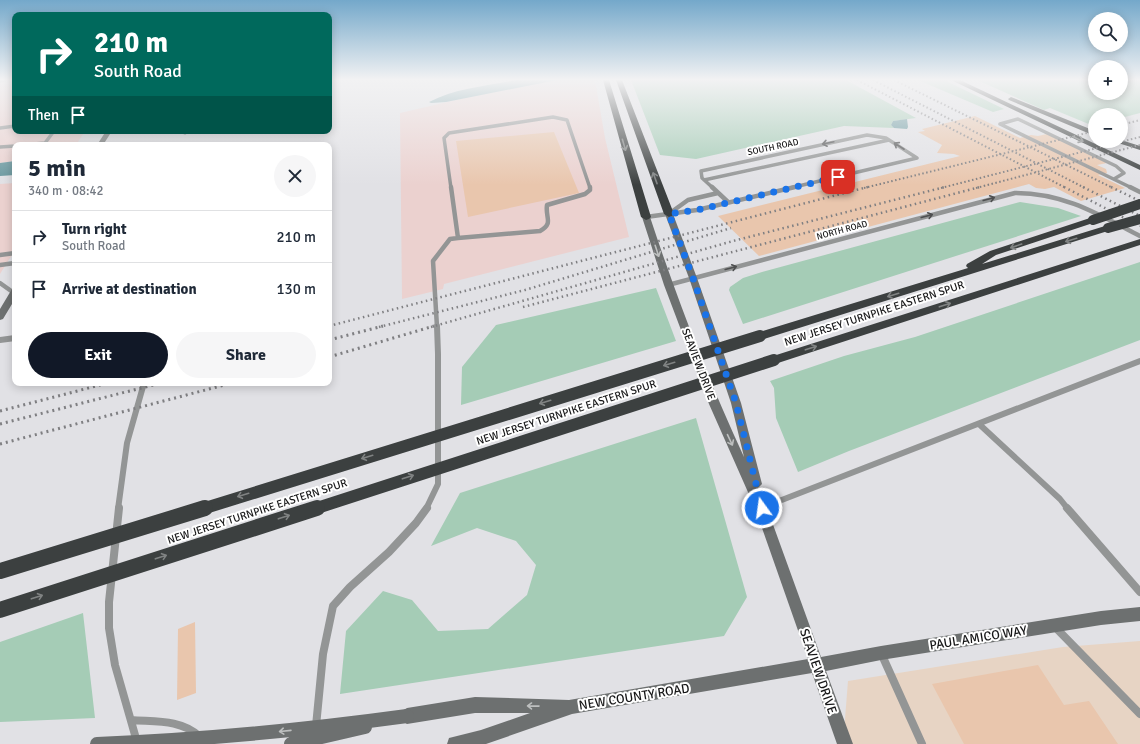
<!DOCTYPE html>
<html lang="en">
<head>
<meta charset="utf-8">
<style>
	:root { --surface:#fff; --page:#f6f6f7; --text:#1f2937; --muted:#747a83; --line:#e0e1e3; --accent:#111827 }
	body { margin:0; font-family:Signika,sans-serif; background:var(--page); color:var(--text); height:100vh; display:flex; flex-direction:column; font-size:15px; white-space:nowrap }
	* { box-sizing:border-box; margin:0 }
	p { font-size:13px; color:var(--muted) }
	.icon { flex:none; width:22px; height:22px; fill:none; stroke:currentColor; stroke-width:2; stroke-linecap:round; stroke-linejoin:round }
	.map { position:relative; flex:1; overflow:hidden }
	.drawer { position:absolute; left:12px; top:142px; width:320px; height:244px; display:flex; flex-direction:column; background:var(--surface); border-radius:8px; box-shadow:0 2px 10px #0003 }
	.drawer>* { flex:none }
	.guide { position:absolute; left:12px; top:12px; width:320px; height:122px; border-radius:8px; box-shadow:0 2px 10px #0003; background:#00695c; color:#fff; overflow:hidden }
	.controls { position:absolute; left:1088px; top:12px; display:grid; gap:8px }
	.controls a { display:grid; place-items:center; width:40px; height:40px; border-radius:50%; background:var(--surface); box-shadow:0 2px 10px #0003; font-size:20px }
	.pin { position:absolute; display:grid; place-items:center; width:34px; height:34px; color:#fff; margin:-17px; border-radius:8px; box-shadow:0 2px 6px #0006 }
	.me { position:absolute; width:44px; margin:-22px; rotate:346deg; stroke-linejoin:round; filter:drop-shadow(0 0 3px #0008) }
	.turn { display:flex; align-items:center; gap:14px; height:84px; padding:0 16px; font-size:18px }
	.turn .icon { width:52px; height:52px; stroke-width:2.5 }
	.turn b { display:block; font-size:28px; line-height:34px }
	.then { display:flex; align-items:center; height:38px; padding:0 16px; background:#0003; gap:8px; font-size:15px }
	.round { display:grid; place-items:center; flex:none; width:42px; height:42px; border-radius:21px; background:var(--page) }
	.head { display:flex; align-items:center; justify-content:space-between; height:68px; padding:0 16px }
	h1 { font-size:24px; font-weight:700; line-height:30px }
	.primary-button { display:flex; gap:8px; margin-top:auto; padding:8px 16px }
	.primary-button a { flex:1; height:46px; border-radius:24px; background:var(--accent); color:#fff; font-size:16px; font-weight:700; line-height:46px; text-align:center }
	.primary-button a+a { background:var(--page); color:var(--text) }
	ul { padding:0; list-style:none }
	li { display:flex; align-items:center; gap:12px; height:52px; padding:0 16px; border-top:1px solid var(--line) }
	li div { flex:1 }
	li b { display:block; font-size:15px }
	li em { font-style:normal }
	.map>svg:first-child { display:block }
	.commercial { fill:#e7d4c4 }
	.industrial { fill:#ebd1cf }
	.green { fill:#a5ccb6 }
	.water { fill:#66969d }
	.building { fill:#e9c6ad }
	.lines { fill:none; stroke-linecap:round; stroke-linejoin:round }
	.lane-far3 { stroke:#939595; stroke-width:3.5 }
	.lane-far2 { stroke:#939595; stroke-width:4.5 }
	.lane-far1 { stroke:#939595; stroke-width:6 }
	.lane { stroke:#939595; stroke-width:8 }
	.secondary { fill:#6d7070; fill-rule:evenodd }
	.highway { fill:#3c4040; fill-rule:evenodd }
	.rail-far2 { stroke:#7f7f82; stroke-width:2; stroke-dasharray:1.5 2.5; stroke-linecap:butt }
	.rail-far1 { stroke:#7f7f82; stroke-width:2.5; stroke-dasharray:1.5 3.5; stroke-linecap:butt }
	.rail { stroke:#7f7f82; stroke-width:3; stroke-dasharray:2 4; stroke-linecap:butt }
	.secondary-bridge { stroke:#6d7070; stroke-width:14 }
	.highway-bridge-far2 { stroke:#3c4040; stroke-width:10 }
	.highway-bridge-far1 { stroke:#3c4040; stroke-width:12 }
	.highway-bridge { stroke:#3c4040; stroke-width:16 }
	.oneway { stroke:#808383 }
	.oneway2 { stroke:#4e4f50 }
	.oneway3 { stroke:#bdbfbf }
	.route { stroke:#1a73e8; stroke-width:7; stroke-dasharray:0 12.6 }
	.labels { text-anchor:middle; stroke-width:4; stroke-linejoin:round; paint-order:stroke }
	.far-street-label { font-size:9px; fill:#161617; stroke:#fff }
	.street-label { font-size:11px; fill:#161617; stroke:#fff }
	.near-street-label { font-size:13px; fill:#161617; stroke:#fff }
</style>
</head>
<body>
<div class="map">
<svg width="1140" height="744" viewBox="0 0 1140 744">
	<rect width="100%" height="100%" fill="#e1e1e5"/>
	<!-- commercial -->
	<path class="commercial" d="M1140,641v103h-297l5,-63 215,-34z"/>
	<!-- industrial -->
	<path class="industrial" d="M0,80h15v51h70l-9,14h-61v16l-15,2z
		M557,80h38l10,58 24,99 -185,47 -1,5 -41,10 -2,-186 69,-16z
		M15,183v67l-15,24v-90z"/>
	<!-- green -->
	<path class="green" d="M631,80h215l70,38 -23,3 -2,4 3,3 -50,-2 -148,33 -36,-4z
		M918,80h26l60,29 -11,3z
		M977,80h118v13h26v-13h19v33l-19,5v-3h-26v9l-4,1 -41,-17 -6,2z
		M1020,202l38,6 23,8 -338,108 -14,-34 1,-3 13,-9 19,-6z
		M1140,262v78l-291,111 -51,21 -22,-54 -2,-30 -4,-7 74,-25 71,-19z
		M656,288l20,53 -215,64 1,-38 34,-42z
		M696,418l51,179 -23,39 -384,58 6,-63 37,-40 29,9 26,31 50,-2 39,-34 9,-30 -20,-24 -39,-13 -46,18 29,-53z
		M83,613l12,105 -95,4v-80z"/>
	<!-- water -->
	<path class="water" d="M516,80h41l-111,22 -15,1 -2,-1c26,-14 58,-16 87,-22z
		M907,119l1,8 -1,2 -13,-1 -3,-3 2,-4z
		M15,161v14l-15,1v-13z"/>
	<!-- building -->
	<path class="building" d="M975,116l45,22 11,-3 7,1 9,-2 60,29 -10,2 9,4 1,4 -9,2 27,13 -44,13 -27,-14 -9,2 -9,-1 -7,-4 -270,72 -41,-40 242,-60 -6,-2 -17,-1 5,-8 -24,-13 7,-1 -3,-2z
		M554,132l25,61 -111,24 -12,-76z
		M195,622l1,71 -19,7 1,-71z
		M1038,665l26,40 25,-4 29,43h-154l-32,-60z"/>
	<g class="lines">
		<!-- lane-far3 -->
		<path class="lane-far3" d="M0,81l4,-1
			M1000,124l132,64
			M1000,124l18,-5 98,47 8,7 -10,6
			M0,128l15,-2
			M181,131l4,2
			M23,145l22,-2 9,-12
			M0,147l15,-1
			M704,180l185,-40
			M451,188l-7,-50 5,-5 104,-16 14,3 23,68
			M713,188l-11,-10 -1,-7 166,-36 19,3 31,20 -127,30"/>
		<!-- lane-far2 -->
		<path class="lane-far2" d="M451,187l7,51
			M712,187l16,15
			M1130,187l10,5
			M670,213l18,-13 30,-7
			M646,217l51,-7 98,-23
			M458,238l82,-7c14,-8 5,-13 7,-26l38,-11 5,-4v-3
			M0,255l15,-2
			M0,265l15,-2
			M0,283l14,10
			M668,285l347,-92c49,0 83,21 125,43
			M437,327l-4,-66 17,-22 8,-1"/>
		<!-- lane-far1 -->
		<path class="lane-far1" d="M0,340l15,-2
			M979,424l81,75 8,10
			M761,508l379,-147
			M118,509l9,-66 17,-60
			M426,509l12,-25v-130l-1,-28"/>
		<!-- lane -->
		<path class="lane" d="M119,508l-10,94v26l6,37 22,77
			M1067,508l73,84
			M1055,627l85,87
			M881,653l41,91
			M131,720c24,2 49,-1 68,16
			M316,726l7,-72 10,-48 17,-19 39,-35 27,-29 11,-15"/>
		<!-- secondary -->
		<path class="secondary" d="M106,131h6l-9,14h-6z
			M666,212h6l1,2 24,64 44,125 21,81 -4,4 9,20 54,149 60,-11 220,-35 39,-4v14l-39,4 -220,35 -55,11 27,73h-16l-25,-71 -240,41 -86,30h-39l2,-6 32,-8 49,-17h-55l-68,11 -5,-3 -3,-5 3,-5 5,-3 68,-11 94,3 239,-41 -53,-151 -46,-104 -45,-119 -22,-68 4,-2 4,2c27,82 58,162 94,240l-13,-54 -42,-125 -24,-64z
			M15,288v11l-12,20 -3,1v-11l12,-20z"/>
		<!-- highway -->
		<path class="highway" d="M603,80h6l42,137 -2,2 -3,1 -5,-3z
			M616,80h6l52,134 -2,2 -3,1 -5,-3z
			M951,80h9l180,85v5z
			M1011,97l84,34v5l-86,-36 -1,-1z
			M1121,140l19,6v4l-28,-9z
			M1093,217l3,1 2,2 -2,2 -100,33 -14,9 123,-38h6l2,2 -2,2 -347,109h-8l-2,-3 2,-3 212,-65 -2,-2 1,-2 23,-13z
			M1140,239v6l-362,118 -4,1 -4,-1 -2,-3 2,-3z"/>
		<!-- rail-far2 -->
		<path class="rail-far2" d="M857,80l209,108
			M873,80l212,108
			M894,80l219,108
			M1121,125l19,-5
			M864,188l231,-57
			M941,188l199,-51
			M976,188l164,-43"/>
		<!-- rail-far1 -->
		<path class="rail-far1" d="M1064,187l76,39
			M1083,187l57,29
			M1111,187l29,14
			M523,307l457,-120
			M329,326l539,-139
			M379,327l146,-37 206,-62
			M431,327l302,-86 212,-54"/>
		<!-- rail -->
		<path class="rail" d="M329,340l54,-14
			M329,357l105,-31
			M0,411l108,-28
			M0,424l161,-41
			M0,444l232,-61"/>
		<!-- secondary-bridge -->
		<path class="secondary-bridge" d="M97,744c104,-4 207,-14 310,-28
			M291,744l74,-17"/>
		<!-- highway-bridge-far2 -->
		<path class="highway-bridge-far2" d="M1093,220l47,-16
			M1108,228l32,-9"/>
		<!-- highway-bridge-far1 -->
		<path class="highway-bridge-far1" d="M202,509l558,-173
			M314,509l460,-149"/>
		<!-- highway-bridge -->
		<path class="highway-bridge" d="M0,571l205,-63
			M0,610l317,-102"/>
	</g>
	<!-- one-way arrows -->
	<defs><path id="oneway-shaft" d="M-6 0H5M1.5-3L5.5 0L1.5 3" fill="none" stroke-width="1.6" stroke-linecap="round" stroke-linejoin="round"/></defs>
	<g class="oneway">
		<use href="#oneway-shaft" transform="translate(1078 139) rotate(25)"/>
		<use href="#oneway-shaft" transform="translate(624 145) rotate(74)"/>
		<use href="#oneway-shaft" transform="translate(655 178) rotate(-110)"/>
		<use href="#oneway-shaft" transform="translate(1071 240) rotate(163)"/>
		<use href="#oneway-shaft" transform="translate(1016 246) rotate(161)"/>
		<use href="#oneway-shaft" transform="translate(893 295) rotate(163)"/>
		<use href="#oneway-shaft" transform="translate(945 305) rotate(-18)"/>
		<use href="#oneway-shaft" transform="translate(811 348) rotate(-18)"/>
		<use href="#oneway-shaft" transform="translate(669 364) rotate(163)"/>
		<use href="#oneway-shaft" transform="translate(545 402) rotate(163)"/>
		<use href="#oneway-shaft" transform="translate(367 457) rotate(163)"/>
		<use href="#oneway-shaft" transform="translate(408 477) rotate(-18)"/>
		<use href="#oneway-shaft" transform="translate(243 495) rotate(163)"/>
		<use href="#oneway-shaft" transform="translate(284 517) rotate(-18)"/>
		<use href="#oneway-shaft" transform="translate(161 557) rotate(-18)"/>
		<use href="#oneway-shaft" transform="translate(37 597) rotate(-18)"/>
	</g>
	<g class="oneway2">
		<use href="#oneway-shaft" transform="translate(828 143) rotate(168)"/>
		<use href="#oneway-shaft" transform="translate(899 146) rotate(-147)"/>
		<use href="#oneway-shaft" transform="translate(989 199) rotate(-15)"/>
		<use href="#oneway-shaft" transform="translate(927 216) rotate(-15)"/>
		<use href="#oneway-shaft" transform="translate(731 268) rotate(-15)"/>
	</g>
	<g class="oneway3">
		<use href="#oneway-shaft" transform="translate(657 251) rotate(72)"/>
		<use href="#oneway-shaft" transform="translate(730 440) rotate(65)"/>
		<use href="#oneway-shaft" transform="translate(533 706) rotate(-179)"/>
		<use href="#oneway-shaft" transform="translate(285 731) rotate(174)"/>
	</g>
	<!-- sky -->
	<linearGradient id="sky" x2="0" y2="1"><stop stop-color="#74a8ca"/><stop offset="0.43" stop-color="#f2f2f3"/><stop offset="1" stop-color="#f2f2f3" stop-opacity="0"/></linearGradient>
	<rect width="1140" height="185" fill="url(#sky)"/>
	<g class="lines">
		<!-- route -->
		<path class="route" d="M762,508l-26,-105 -43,-125 -24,-64 28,-4 141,-33"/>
	</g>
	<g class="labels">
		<!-- far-street labels -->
		<g class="far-street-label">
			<text transform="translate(773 147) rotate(-12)" y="3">SOUTH ROAD</text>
			<text transform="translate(842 230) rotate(-15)" y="3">NORTH ROAD</text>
		</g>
		<!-- street labels -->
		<g class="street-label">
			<text transform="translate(874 313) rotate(-18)" y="4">NEW JERSEY TURNPIKE EASTERN SPUR</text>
			<text transform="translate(699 364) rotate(69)" y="4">SEAVIEW DRIVE</text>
			<text transform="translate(566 412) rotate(-18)" y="4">NEW JERSEY TURNPIKE EASTERN SPUR</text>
			<text transform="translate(257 511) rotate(-18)" y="4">NEW JERSEY TURNPIKE EASTERN SPUR</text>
		</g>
		<!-- near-street labels -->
		<g class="near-street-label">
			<text transform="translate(978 637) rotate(-9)" y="5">PAUL AMICO WAY</text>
			<text transform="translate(819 671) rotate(71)" y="5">SEAVIEW DRIVE</text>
			<text transform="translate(634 696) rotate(-9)" y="5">NEW COUNTY ROAD</text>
		</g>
	</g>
</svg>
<div class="controls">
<a><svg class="icon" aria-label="search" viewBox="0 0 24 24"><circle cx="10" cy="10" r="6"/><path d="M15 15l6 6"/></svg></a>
<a>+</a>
<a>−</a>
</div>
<div class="pin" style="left:838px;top:177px;background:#d93025"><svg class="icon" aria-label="arrive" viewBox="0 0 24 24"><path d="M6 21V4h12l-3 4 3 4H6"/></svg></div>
<svg class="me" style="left:762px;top:508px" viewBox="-20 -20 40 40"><circle r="17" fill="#1a73e8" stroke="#fff" stroke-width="3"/><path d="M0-11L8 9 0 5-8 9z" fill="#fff"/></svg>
<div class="guide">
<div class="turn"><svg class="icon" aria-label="right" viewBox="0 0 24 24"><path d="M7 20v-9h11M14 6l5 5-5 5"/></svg><div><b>210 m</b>South Road</div></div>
<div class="then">Then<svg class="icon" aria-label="arrive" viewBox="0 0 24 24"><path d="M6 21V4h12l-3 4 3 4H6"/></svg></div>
</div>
<section class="drawer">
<div class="head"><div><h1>5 min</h1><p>340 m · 08:42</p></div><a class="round"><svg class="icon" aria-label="close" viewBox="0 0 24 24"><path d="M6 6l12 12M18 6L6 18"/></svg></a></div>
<ul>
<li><svg class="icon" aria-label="right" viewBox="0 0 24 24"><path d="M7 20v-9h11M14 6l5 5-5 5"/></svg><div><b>Turn right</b><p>South Road</p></div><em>210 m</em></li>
<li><svg class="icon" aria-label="arrive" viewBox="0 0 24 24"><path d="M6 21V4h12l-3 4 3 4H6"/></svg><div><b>Arrive at destination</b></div><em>130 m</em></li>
</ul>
<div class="primary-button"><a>Exit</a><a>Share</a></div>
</section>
</div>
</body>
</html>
